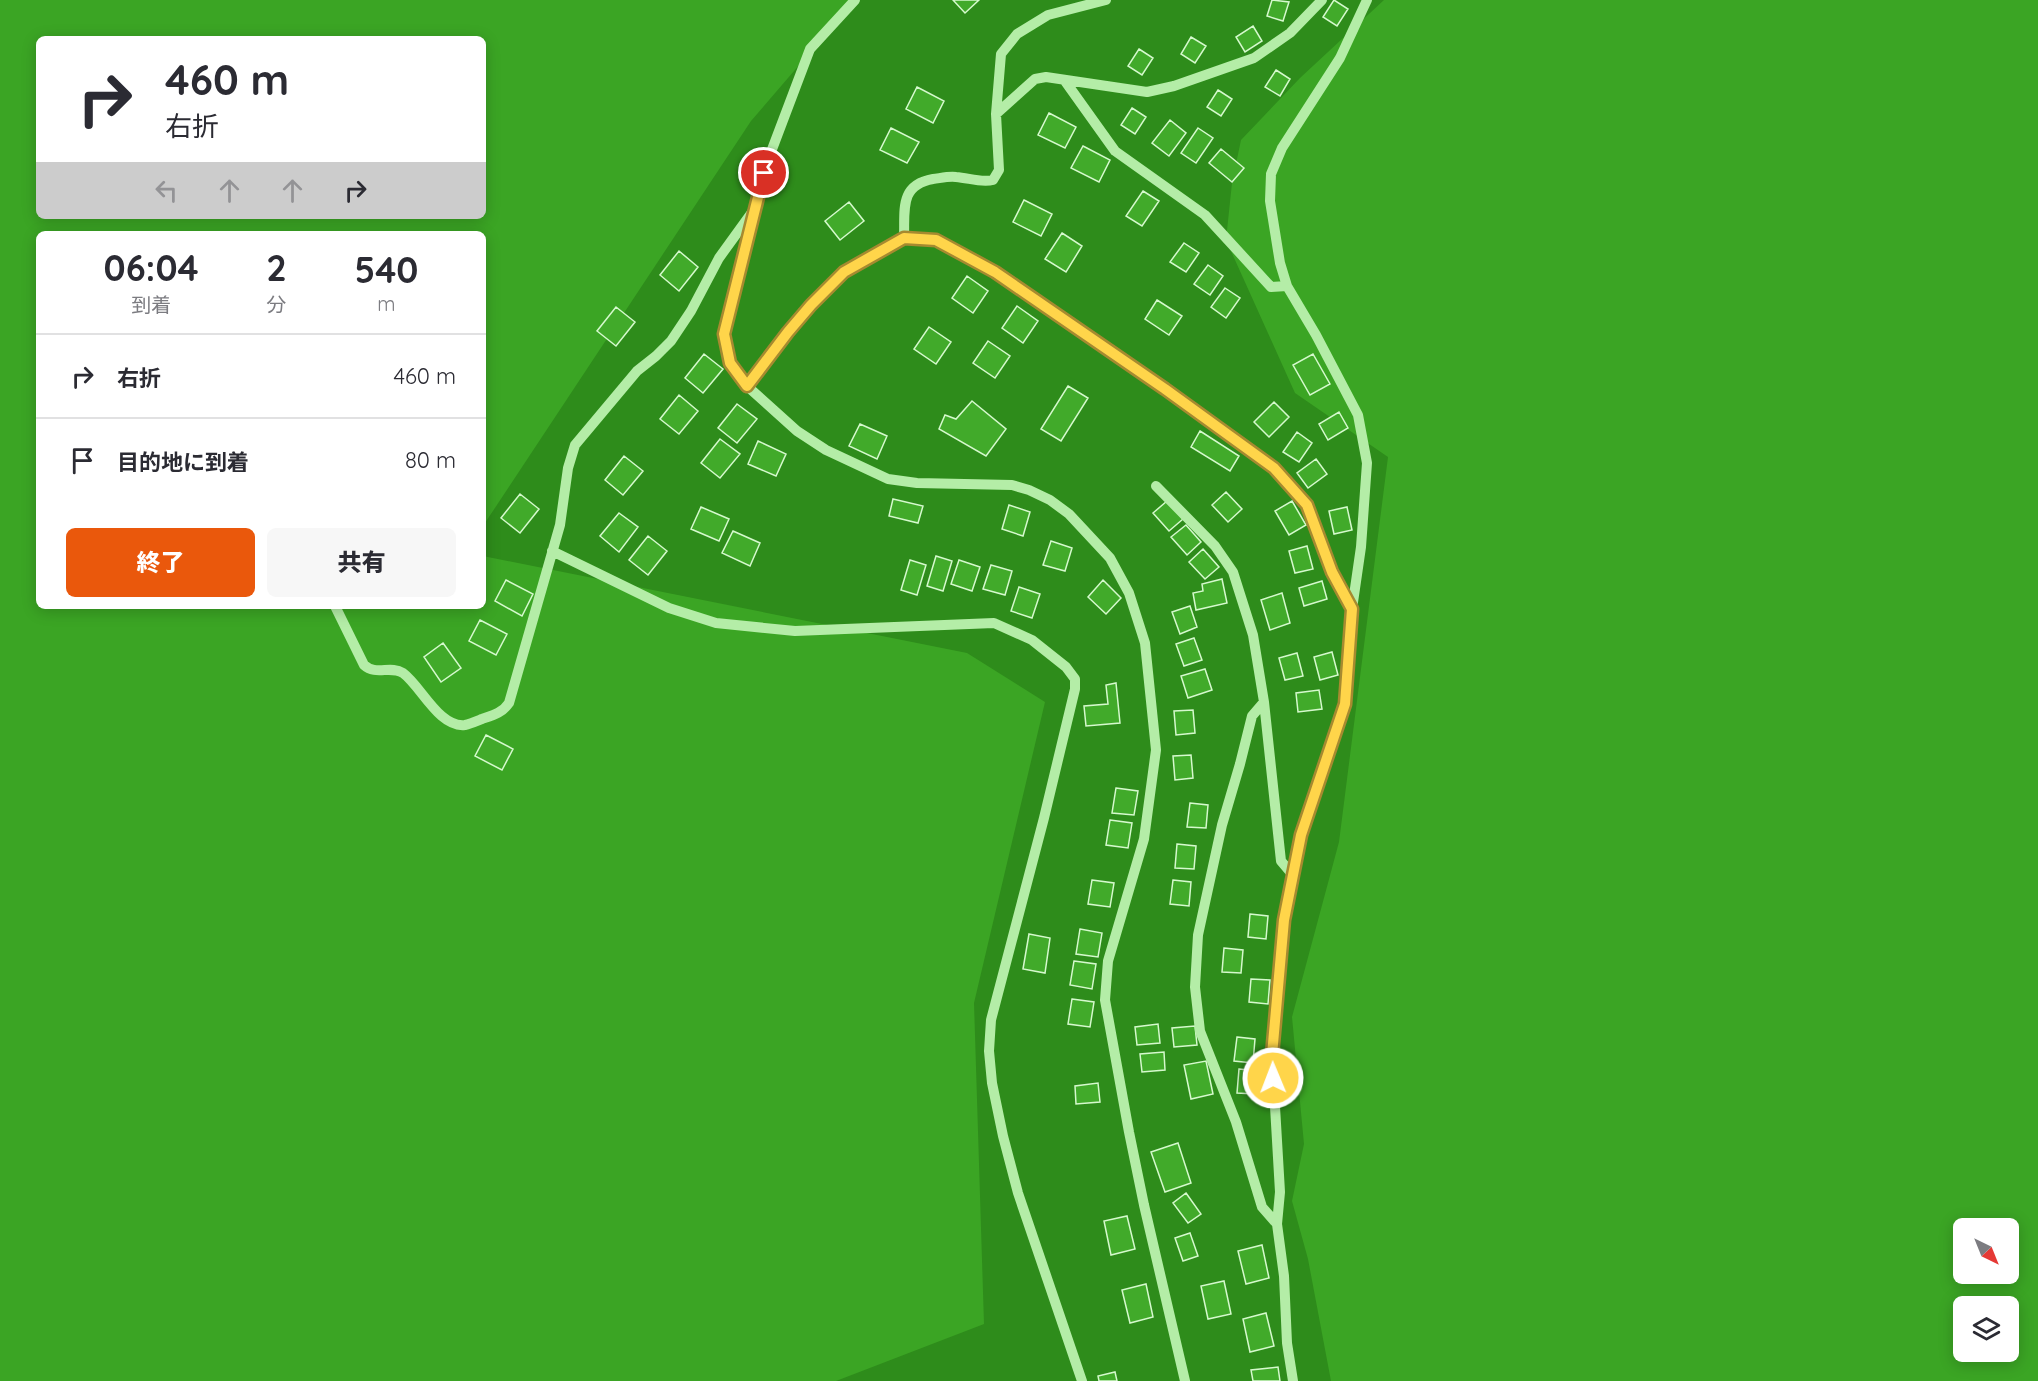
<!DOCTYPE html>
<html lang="ja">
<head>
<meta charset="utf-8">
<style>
	:root { --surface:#fff; --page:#f7f7f7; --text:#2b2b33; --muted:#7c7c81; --line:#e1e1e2; --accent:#ea580c }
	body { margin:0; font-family:Quicksand,"Noto Sans JP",sans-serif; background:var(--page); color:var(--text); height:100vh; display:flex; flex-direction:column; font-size:22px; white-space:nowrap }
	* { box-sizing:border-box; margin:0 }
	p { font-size:20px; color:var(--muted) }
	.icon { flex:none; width:33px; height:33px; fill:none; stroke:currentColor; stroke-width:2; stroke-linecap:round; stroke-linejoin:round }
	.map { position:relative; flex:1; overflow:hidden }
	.drawer { position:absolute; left:36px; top:231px; width:450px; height:378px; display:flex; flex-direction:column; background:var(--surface); border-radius:9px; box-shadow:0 3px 15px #0003 }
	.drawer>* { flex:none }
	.hud { position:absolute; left:36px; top:36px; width:450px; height:183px; border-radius:9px; box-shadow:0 3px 15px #0003; background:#fff; color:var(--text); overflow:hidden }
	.needle { width:39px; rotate:137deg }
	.tools { position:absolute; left:1953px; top:1218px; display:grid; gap:12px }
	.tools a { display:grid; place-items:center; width:66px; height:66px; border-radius:9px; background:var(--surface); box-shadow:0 3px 15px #0003; font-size:30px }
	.pin { position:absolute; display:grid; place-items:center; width:51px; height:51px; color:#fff; margin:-26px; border:3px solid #fff; border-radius:50%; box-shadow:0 2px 6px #0007 }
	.me { position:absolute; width:66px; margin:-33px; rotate:359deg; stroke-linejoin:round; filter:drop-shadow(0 0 4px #0008) }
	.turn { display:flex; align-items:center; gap:21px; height:126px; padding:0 30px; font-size:27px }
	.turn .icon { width:78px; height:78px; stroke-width:2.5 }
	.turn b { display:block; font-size:42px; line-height:51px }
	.lanes { display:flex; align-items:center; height:57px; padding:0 30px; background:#0003; justify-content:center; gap:30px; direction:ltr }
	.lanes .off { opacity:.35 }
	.eta { display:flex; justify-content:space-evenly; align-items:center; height:102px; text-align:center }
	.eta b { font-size:36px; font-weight:800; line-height:42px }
	.button { display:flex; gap:12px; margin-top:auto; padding:12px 30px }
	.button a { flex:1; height:69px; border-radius:9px; background:var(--accent); color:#fff; font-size:24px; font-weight:800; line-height:69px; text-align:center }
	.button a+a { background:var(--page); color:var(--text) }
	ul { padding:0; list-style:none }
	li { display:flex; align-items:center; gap:18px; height:84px; padding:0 30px; border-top:2px solid var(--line) }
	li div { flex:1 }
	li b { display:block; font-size:22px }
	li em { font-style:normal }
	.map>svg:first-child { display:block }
	.green { fill:#3ba524; fill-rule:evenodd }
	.building { fill:#41aa2a; stroke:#d5f9cd; stroke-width:1.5 }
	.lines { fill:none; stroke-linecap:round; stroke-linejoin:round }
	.minor { stroke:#b4eda7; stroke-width:10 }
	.route-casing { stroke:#a68a30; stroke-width:15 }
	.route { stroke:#ffd54a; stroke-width:10 }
</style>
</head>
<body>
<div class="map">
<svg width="2038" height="1381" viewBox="0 0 2038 1381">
	<rect width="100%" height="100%" fill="#2e8c1b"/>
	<!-- green -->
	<path class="green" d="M0,0h855l-104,121 -268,405v-292h-444v372h444v-50l484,97 78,49 -71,301 10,321 -148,57h-836zM39,39h444v177h-444z
		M1384,0h654v1381h-707l-23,-122 -16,-58 12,-57 -12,-127 47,-175 49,-385 -93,-64 -69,-153 6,-57 9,-43 59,-62zM1964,1228h44v46h-44zM1964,1306h44v46h-44z"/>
	<!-- building -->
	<path class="building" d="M953,0h26l-14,13z
		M1272,0l17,2 -6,19 -16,-5z
		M1334,0l14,9 -11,17 -14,-9z
		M1253,26l9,15 -17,11 -9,-15z
		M1191,37l15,9 -11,17 -14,-9z
		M1139,49l14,9 -11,17 -14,-9z
		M1276,70l14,9 -10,17 -15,-9z
		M917,87l27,14 -11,22 -27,-14z
		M1218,90l14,9 -11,17 -14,-9z
		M1132,108l14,9 -11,17 -14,-9z
		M1049,113l27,14 -11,21 -27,-13z
		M1170,120l16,13 -17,23 -17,-13z
		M891,128l28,14 -12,21 -27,-13z
		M1198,128l15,10 -17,25 -15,-10z
		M1083,146l27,14 -11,22 -28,-14z
		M1221,149l23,19 -12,14 -23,-19z
		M1143,191l16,10 -17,25 -16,-10z
		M1024,200l28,14 -11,22 -28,-14z
		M849,202l15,19 -24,19 -15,-19z
		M1062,233l20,13 -16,26 -21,-13z
		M1184,243l15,10 -13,19 -16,-10z
		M679,251l19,16 -19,24 -19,-16z
		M1208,265l15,11 -13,19 -16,-11z
		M967,276l21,15 -15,22 -21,-15z
		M1225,288l15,10 -14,20 -15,-11z
		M1157,300l25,16 -13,19 -24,-16z
		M1017,306l21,15 -15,22 -21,-15z
		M616,307l19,15 -19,24 -19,-15z
		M929,327l22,15 -15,22 -22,-15z
		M988,341l22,15 -15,22 -22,-15z
		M704,354l19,15 -20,24 -18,-15z
		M1313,354l17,30 -20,11 -17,-30z
		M1068,386l20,12 -27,43 -20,-12z
		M679,395l19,16 -19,23 -19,-15z
		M972,401l34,28 -20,27 -47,-27 6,-14 11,4z
		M1274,402l15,15 -20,20 -15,-15z
		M737,404l20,15 -20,24 -19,-15z
		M1339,412l9,16 -20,12 -9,-16z
		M860,424l27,12 -10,23 -28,-13z
		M1200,431l39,25 -9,15 -39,-24z
		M1297,432l15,11 -13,19 -16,-10z
		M720,439l20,15 -20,24 -19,-15z
		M758,441l28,13 -10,22 -28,-12z
		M624,456l19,15 -20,24 -18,-15z
		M1316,459l11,15 -19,14 -11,-15z
		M1226,492l16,17 -14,13 -16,-17z
		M520,494l19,15 -19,24 -19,-15z
		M893,499l30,7 -5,17 -29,-7z
		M1167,501l16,18 -14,12 -16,-18z
		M1292,501l14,24 -17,10 -14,-24z
		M1009,505l21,7 -7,24 -21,-7z
		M701,507l28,12 -10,22 -28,-12z
		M1347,507l5,23 -18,4 -5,-23z
		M619,513l19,14 -19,25 -19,-16z
		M1186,525l15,17 -14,13 -16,-18z
		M733,531l27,12 -10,23 -28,-13z
		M648,536l19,15 -19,24 -19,-15z
		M1051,541l21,7 -7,23 -22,-6z
		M1307,546l6,23 -18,4 -6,-22z
		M1203,549l16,18 -14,12 -16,-17z
		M936,556l16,5 -9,30 -16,-5z
		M910,560l16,5 -9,30 -16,-5z
		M959,560l21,7 -8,24 -21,-7z
		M991,565l21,6 -7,24 -22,-6z
		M1222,579l5,24 -31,7 -3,-17 10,-2 -1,-7z
		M506,580l27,14 -11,22 -27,-15z
		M1103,580l18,18 -15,16 -18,-17z
		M1322,581l5,18 -23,7 -5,-18z
		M1019,587l21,7 -8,24 -21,-7z
		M1282,593l8,30 -20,7 -9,-30z
		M1190,606l7,21 -17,7 -8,-22z
		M480,620l27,14 -11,21 -27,-14z
		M1194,638l8,22 -18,6 -8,-22z
		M443,643l18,25 -20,14 -17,-25z
		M1332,652l6,23 -18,5 -6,-23z
		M1297,653l6,23 -18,4 -6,-22z
		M1205,669l7,21 -24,8 -7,-22z
		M1116,683l4,40 -34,3 -2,-20 24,-2 -2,-19z
		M1319,690l3,19 -24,3 -2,-19z
		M1193,710l2,23 -19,2 -2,-24z
		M486,735l27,14 -11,21 -27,-14z
		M1191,755l2,23 -18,2 -2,-24z
		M1116,788l22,3 -4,24 -22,-2z
		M1190,803l18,2 -2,23 -19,-1z
		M1110,820l22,3 -4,25 -22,-3z
		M1177,844l19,2 -2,23 -19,-1z
		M1092,880l22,3 -4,24 -22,-3z
		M1173,880l18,2 -2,24 -19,-2z
		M1250,914l18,2 -2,23 -18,-2z
		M1080,929l22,4 -4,24 -22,-3z
		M1029,934l21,4 -5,35 -22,-4z
		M1224,948l19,2 -2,23 -19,-1z
		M1074,961l22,3 -4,25 -22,-4z
		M1251,979l19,1 -2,24 -19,-2z
		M1072,999l22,3 -4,25 -22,-3z
		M1158,1024l2,19 -23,2 -2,-18z
		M1195,1026l2,19 -23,2 -2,-19z
		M1237,1037l18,2 -2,24 -19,-2z
		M1164,1052l1,18 -23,2 -2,-18z
		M1206,1061l7,33 -22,5 -7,-34z
		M1239,1069l19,2 -3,23 -18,-1z
		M1098,1083l2,19 -24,2 -1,-18z
		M1178,1143l13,40 -26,9 -14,-40z
		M1186,1193l15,21 -13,9 -15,-20z
		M1127,1216l8,33 -24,6 -7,-34z
		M1190,1233l8,23 -15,5 -8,-23z
		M1262,1245l7,33 -23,6 -8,-33z
		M1224,1281l7,33 -23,5 -7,-33z
		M1146,1284l7,33 -23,6 -8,-33z
		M1266,1313l8,33 -24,6 -7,-33z
		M1278,1367l2,14h-27l-2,-11z
		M1115,1372l2,9h-18l-1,-5z"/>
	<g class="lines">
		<!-- minor -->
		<path class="minor" d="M855,0l-45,49 -42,111 -41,156 -3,18 6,29 17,23 50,45 29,19 62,29 29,4 95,2 17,5 21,10 19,14 41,44 19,35 16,50 11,107 -12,89 -36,122 -3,39 24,132 15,73 41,176
			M1065,81l50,70 90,64 66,72 16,-1
			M996,114l39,-35 11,-2 101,15 27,-6 80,-28 36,-25 32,-33
			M904,238c1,-28 -5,-53 29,-59 8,-1 16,-3 23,-2 13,1 25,6 37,3l6,-10 -3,-56 5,-60 16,-20 31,-19 58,-15
			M747,386l29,-40 35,-41 33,-33 60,-34 32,2 59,32 170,117 109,79 33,37 25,67 20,36
			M1156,486l59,60 18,26 20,63 11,67 -12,14 -12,48 -18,61 -24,110 -3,52 5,44 36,91 26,85 15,17
			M552,551l117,57 47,15 79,8 199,-8 38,17 34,27 9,12v10l-31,129 -53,202 -2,31 3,32 11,53 15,57 64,188
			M335,606l29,59c12,11 26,0 39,8 18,13 36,55 62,52 5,-1 12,-4 17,-6 12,-4 20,-6 27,-16l51,-178 8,-57 7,-23 62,-74 19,-15 15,-15 20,-30 28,-53 34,-47
			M1264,702l17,159 11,13
			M1293,1381l-6,-38 -3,-67 -7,-52 3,-32 -8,-137 12,-135 8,-46 9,-39 44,-131 7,-95 9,-62 6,-84 -9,-48 -42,-80 -29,-49 -7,-23 -10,-62 1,-27 11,-26 58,-90 27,-58"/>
	</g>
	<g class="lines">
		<!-- route casing -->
		<g class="route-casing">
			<path id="route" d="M764,173l-40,161 6,29 17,23 41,-54 23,-27 33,-33 60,-34 32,2 59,32 170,117 109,79 33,37 25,67 20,37 -7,95 -44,131 -17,85 -12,135 1,23"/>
		</g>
		<!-- route -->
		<use href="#route" class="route"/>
	</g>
</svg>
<div class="tools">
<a><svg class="needle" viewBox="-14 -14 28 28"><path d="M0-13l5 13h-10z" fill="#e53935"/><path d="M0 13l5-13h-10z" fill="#7c7c81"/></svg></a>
<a><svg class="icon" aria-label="layers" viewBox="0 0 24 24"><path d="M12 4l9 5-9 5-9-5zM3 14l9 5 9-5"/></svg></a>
</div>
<div class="pin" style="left:764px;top:173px;background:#d93025"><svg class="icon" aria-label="arrive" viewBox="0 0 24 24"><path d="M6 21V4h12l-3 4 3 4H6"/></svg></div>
<svg class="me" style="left:1273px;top:1078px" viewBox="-20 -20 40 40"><circle r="17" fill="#ffd54a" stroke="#fff" stroke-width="3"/><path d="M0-11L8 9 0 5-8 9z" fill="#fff"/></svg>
<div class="hud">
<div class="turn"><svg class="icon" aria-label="right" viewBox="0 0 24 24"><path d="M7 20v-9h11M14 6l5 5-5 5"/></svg><div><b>460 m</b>右折</div></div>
<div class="lanes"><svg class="icon off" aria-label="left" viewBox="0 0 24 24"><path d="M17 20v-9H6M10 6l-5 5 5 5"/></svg><svg class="icon off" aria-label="ahead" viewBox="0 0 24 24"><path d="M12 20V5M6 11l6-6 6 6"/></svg><svg class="icon off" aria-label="ahead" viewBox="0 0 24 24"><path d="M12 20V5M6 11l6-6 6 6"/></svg><svg class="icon" aria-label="right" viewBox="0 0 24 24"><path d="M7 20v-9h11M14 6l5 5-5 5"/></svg></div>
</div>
<section class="drawer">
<div class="eta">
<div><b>06:04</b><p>到着</p></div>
<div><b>2</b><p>分</p></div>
<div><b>540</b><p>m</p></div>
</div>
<ul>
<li><svg class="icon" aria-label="right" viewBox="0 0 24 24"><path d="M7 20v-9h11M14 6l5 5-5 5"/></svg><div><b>右折</b></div><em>460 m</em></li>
<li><svg class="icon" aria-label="arrive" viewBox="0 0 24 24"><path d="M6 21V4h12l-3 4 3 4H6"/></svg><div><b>目的地に到着</b></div><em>80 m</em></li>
</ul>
<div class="button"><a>終了</a><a>共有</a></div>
</section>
</div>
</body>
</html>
